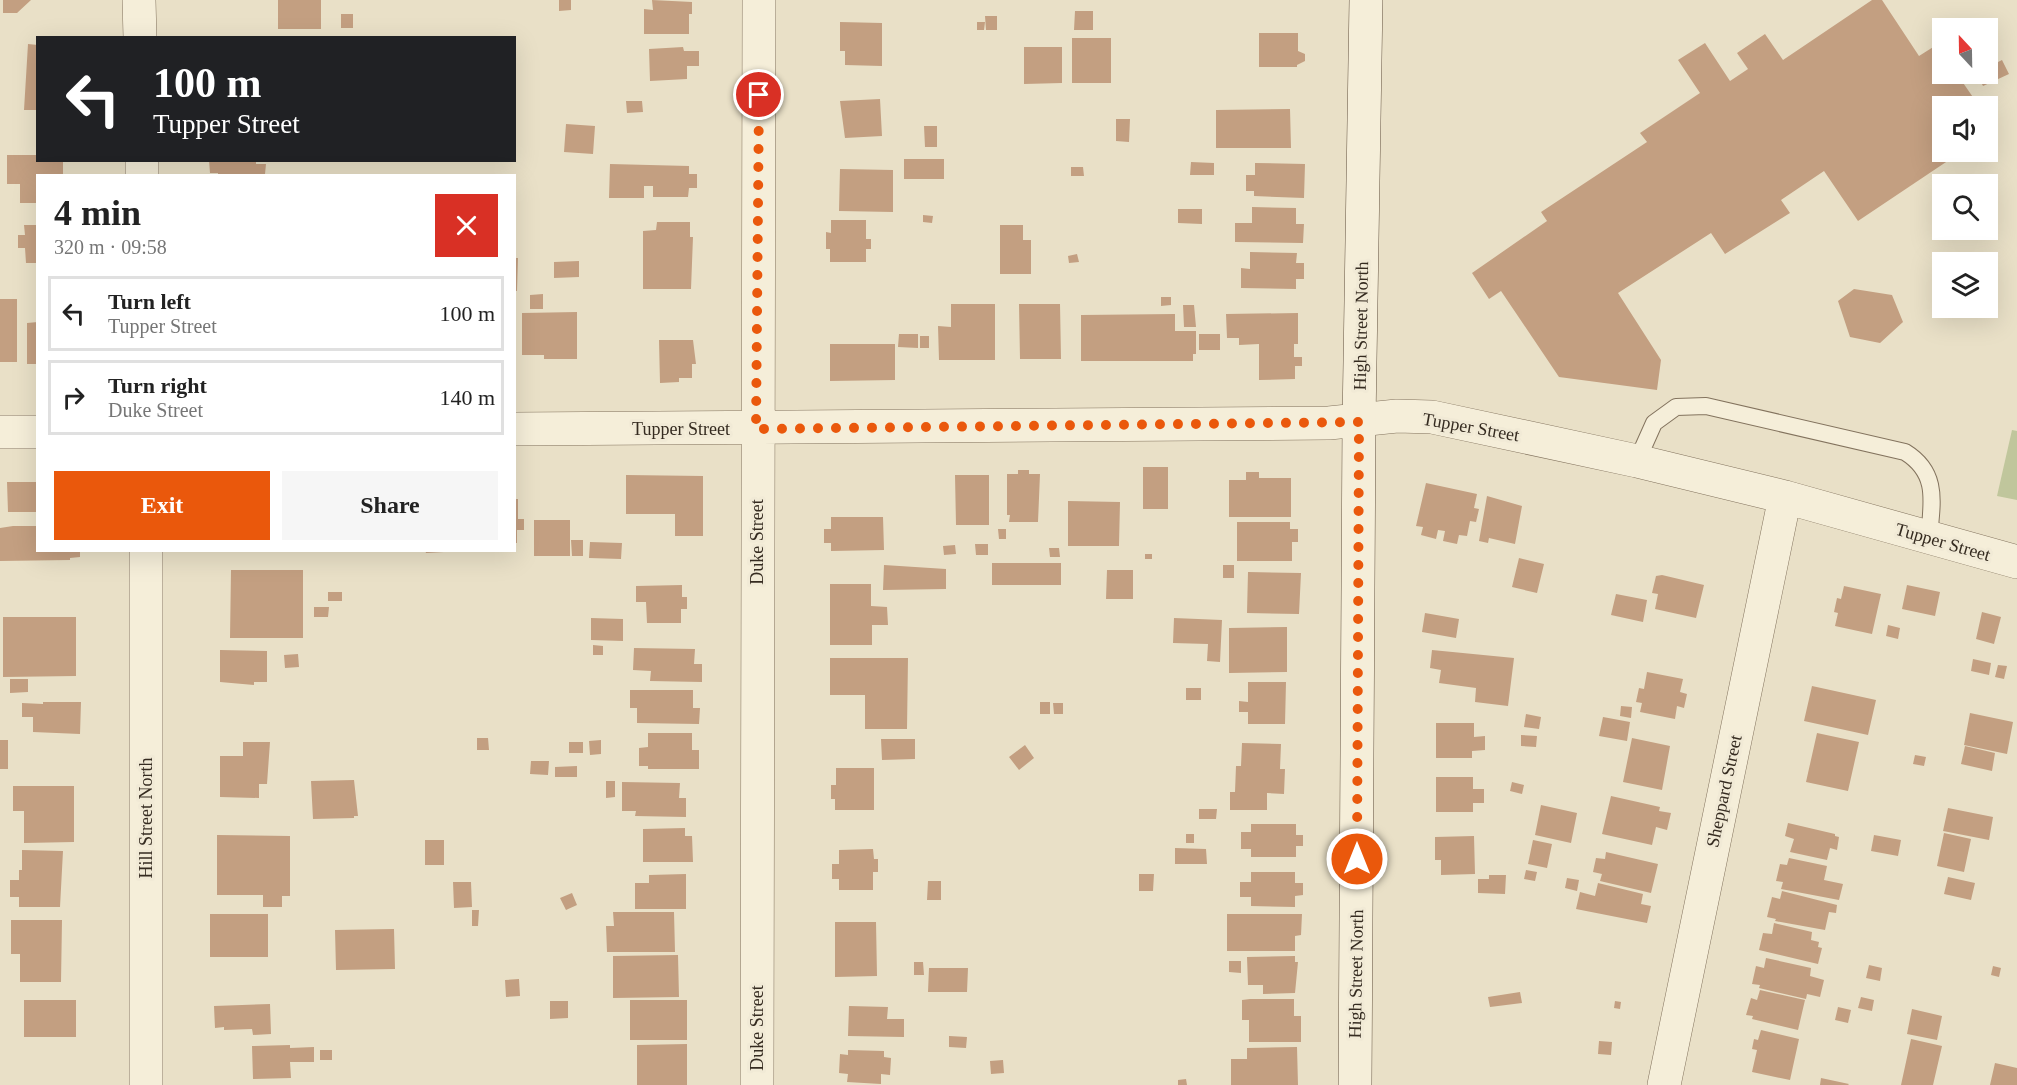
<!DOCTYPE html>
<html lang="en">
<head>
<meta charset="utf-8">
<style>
	:root { --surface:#fff; --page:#f6f6f6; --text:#222; --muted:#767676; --line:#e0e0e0; --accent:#ea580c }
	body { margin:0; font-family:"Times New Roman",serif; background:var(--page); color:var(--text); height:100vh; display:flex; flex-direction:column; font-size:22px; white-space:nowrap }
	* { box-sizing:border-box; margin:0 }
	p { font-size:20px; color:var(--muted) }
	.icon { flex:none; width:33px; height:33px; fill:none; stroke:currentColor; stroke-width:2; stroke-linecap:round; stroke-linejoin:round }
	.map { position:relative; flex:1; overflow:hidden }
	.sheet { position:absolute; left:36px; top:174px; width:480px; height:378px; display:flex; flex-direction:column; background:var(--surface); border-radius:0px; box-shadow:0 6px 24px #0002 }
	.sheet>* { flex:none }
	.guide { position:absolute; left:36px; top:36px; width:480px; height:126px; border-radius:0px; box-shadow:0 6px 24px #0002; background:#202124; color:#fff; overflow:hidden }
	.needle { width:39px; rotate:338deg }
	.controls { position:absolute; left:1932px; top:18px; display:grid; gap:12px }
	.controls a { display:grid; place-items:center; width:66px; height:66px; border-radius:0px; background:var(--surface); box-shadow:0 6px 24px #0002; font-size:30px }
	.pin { position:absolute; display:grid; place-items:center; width:51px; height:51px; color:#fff; margin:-26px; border:3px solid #fff; border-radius:50%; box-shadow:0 2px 6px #0007 }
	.me { position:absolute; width:66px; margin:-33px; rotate:0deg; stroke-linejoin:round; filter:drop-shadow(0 0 4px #0008) }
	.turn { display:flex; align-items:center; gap:21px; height:126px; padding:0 18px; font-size:27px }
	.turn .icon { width:78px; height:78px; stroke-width:2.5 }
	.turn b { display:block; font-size:42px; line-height:51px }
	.round { display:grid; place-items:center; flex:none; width:63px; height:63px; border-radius:0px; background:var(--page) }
	.head { display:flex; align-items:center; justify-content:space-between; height:102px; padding:0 18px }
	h1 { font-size:36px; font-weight:800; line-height:45px }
	.action { display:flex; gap:12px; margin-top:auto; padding:12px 18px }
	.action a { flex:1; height:69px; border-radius:0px; background:var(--accent); color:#fff; font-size:24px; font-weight:800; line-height:69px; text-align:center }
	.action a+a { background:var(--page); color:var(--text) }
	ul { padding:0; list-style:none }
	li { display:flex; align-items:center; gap:18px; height:75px; margin:0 12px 9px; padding:0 6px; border:3px solid var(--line); border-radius:0px }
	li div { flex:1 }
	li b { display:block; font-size:22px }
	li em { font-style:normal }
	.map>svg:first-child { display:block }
	.green { fill:#c0c69c }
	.building { fill:#c39f81 }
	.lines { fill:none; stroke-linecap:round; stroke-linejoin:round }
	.service-casing { stroke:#83735e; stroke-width:18 }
	.minor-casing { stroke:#83735e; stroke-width:34 }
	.secondary-casing { stroke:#655442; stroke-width:34 }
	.service { stroke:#f5eed9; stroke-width:16 }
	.minor { stroke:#f5eed9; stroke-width:33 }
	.secondary { stroke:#f5eed9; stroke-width:33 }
	.route { stroke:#ea580c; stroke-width:10; stroke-dasharray:0 18 }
	.labels { text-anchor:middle; stroke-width:6; stroke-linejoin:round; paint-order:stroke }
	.street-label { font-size:18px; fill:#352b20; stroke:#f1ead6 }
</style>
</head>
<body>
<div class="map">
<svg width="2017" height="1085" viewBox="0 0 2017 1085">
	<rect width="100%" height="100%" fill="#e9e0c7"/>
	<!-- green -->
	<path class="green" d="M2012,430l5,1v69l-20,-4z"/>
	<!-- building -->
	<path class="building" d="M3,0h28l-14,13h-14z
		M278,0h43v29h-43z
		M559,0h12v10l-12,1z
		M652,0l40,2v12h-3v20h-45v-25l9,1z
		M1872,0h10l37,56 19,-12 4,8v22h15l22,32h-37v46h19l-103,69 -34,-50 -43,29 9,13 -65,41 -14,-21 -93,60 43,67 -4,30 -98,-13 -58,-86 -12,8 -17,-26 75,-52 -6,-9 106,-70 -7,-9 60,-40 -22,-33 27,-17 25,38 18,-12 -11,-16 28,-19 18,26z
		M1075,11h18v19h-19z
		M341,14h12v14h-12z
		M985,16h12v14h-11z
		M840,22l42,1v43l-37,-1v-14h-5z
		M977,22h8l-1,8h-7z
		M1259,33h39v18l7,3v7l-8,4v2h-38z
		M1072,38h39v45h-39z
		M28,44l10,1v65h-14z
		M683,47l1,4h15v15h-12v13l-37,2 -1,-32z
		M1024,47h38v36l-38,1z
		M2002,60l7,14 -26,12 -6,-12h11v-7z
		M880,99l2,37 -37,2 -5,-37z
		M626,101h16l1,11 -16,1z
		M1290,109l1,39h-75v-38z
		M1116,119h14l-1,23 -13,-1z
		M566,124l29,2 -2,28 -29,-2z
		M924,126h13v21h-12z
		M7,155h31v5h25v16h-25v27h-18v-19h-13z
		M904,159h40v20h-40z
		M209,160h47v4h10l-1,10 -47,2v-3h-8z
		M1191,162l23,1v12h-24z
		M1255,163l50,1 -1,34 -50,-2v-5h-8v-16h9z
		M610,164l79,2v8h8v14h-8l-1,9h-35v-11h-9v12h-35z
		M1071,167h12l1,9h-13z
		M840,169l53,1v42l-54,-1z
		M1252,207l44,1v16h8l-1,19 -68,-1v-19h17z
		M1178,209h24v15l-24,-1z
		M923,215l10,1 -1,7 -9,-1z
		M831,220h35v19h5v10h-5v13h-36v-13h-4v-17l5,1z
		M657,222h33v15h3l-2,52h-48v-58l13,-1z
		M24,225h14v38h-12l-1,-15h-7v-13h7z
		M1000,225h23v15h8v34h-31z
		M1250,252l47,1 -1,10h8v16h-8v10l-55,-1v-20l9,1z
		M1077,254l2,8 -10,1 -1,-7z
		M514,258h4l-1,33h-3z
		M579,261v16l-25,1v-16z
		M1854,289l38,6 11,27 -23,21 -30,-6 -12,-36z
		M543,294v15h-13v-14z
		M1161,297h10v8l-10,1z
		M0,299h17v63h-17z
		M951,304h44v56h-56l-1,-34 13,1z
		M1019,304h41l1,55h-41z
		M1183,305h11l2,22h-12z
		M577,312v47h-33v-4h-22v-42z
		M1298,313v31h-4v13h8v9h-7v13l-36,1v-36l-20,1v-7h-12l-1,-24z
		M1175,314v17h21v23h-3v7h-112v-46z
		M38,322v42h-11v-41z
		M899,334h19v14l-20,-1z
		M1199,334h21v16h-21z
		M920,336h9v12h-9z
		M659,340h34l3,24h-4v14h-13v4l-19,1z
		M830,344h65v36l-65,1z
		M1143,467h25v42h-25z
		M1018,470h11v4h11l-2,48h-29l1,-7h-3v-41h11z
		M1246,472h13v6h32v39h-62v-37h17z
		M626,475l77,1v60h-28v-22h-49z
		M955,475h34v50h-33z
		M7,482h31v30h-30z
		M1426,483l51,11 -3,14 5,1 -3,13 -6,-1 -3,15 -8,-1 -2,9 -14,-3 2,-10 -7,-1 -2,9 -15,-4 2,-8 -7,-1z
		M1487,496l35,10 -7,38 -26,-6 -1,5 -9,-2z
		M514,499h4v20h6v11h-7v13h-3z
		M1068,501l52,1 -1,44h-51z
		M831,517h52l1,33 -53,1v-8h-7v-14h7z
		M534,520h36v36h-36z
		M1237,522h53v7h8v13h-6v19h-55z
		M13,526h25v24h42v7l-10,1v2l-70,1v-33z
		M998,529h8v10h-7z
		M571,540h12v16h-11z
		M590,542l32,1 -1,16 -32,-1z
		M975,544h13v11h-12z
		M955,545l1,9 -12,1 -1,-9z
		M1049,548h10l1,9h-10z
		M425,550h19v2l-18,1z
		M1145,554h7v5h-7z
		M1519,558l25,6 -7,29 -25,-6z
		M992,563h69v22h-69z
		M884,565l62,4v20l-63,1z
		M1223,565h11v13h-11z
		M231,570h72v68h-73z
		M1107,570h26v29h-27z
		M1248,572l53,1 -2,41 -52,-1z
		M1662,575l42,10 -8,33 -41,-9 3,-15 -6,-1 4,-17z
		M830,584h41v22l16,1 1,18h-16v20h-42z
		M682,585v12h5v12h-6v14h-34l-1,-21h-10v-16z
		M1907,585l33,7 -5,24 -33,-7z
		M1844,586l37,8 -9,40 -37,-8 3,-13 -4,-1 3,-14 4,1z
		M328,592h14v9h-14z
		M1616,594l31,6 -4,22 -32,-7z
		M314,607h15l-1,10h-14z
		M1982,612l19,5 -7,27 -18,-5z
		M1425,613l34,6 -3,19 -34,-6z
		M3,617h73v59l-73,1z
		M591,618l32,1v22l-32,-1z
		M1174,618l48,2 -2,42 -13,-1 1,-17 -35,-1z
		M1888,625l12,3 -2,11 -12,-3z
		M1287,627v45l-58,1v-45z
		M593,645l10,1v9h-10z
		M634,648l61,1 -1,15h8v18l-52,-1 1,-10 -18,-1z
		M220,650l47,1v31h-13v3l-34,-3z
		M1432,650l82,8 -6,48 -33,-4 1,-14 -37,-5 2,-13 -11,-2z
		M298,654l1,13 -14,1 -1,-13z
		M830,658h78l-1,71h-42v-34h-35z
		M1973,659l18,4 -2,12 -18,-4z
		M1998,665l9,1 -3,13 -9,-2z
		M1647,672l36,7 -3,13 7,2 -3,14 -7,-2 -2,13 -35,-7 2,-9 -6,-1 3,-14 5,1z
		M10,679h18v13l-18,1z
		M1248,682h38l-1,42h-37v-12h-9v-11l9,1z
		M1812,686l64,14 -8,35 -64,-14z
		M1186,688h15v12h-15z
		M630,690h63v18h7l-1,16 -62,-1v-15h-7z
		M43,702h38l-1,32 -47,-2v-15h-11v-14l21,1z
		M1040,702h10v12h-10z
		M1053,703h10v11h-9z
		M1621,706l11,1 -1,11 -11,-2z
		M1970,713l43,9 -6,32 -43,-9z
		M1526,714l15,3 -2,12 -15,-2z
		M1603,717l27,5 -3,19 -28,-5z
		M1436,723h38v14l11,-1v14l-13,1v7h-36z
		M648,733h44v17h7v19h-51v-3h-9v-18l9,-1z
		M1817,733l42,9 -11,49 -42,-9z
		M1521,735l16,1 -1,11 -15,-1z
		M477,738h11l1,12h-12z
		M1632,738l38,8 -8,44 -39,-8z
		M881,739h34v20l-33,1z
		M0,740h8v29h-8z
		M601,740v14l-11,1 -1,-14z
		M243,742h27l-3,42h-8v14l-39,-1v-41h23z
		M569,742h14v11h-14z
		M1242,743l39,1 -1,25h5l-1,25 -17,-1v17h-37v-18h5l1,-26h5z
		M1025,745l9,13 -15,12 -10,-13z
		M1965,746l30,7 -3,18 -31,-7z
		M1915,755l11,2 -2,9 -11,-2z
		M531,761h18l-1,14 -18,-1z
		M577,766v11h-22v-10z
		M836,768h38v42h-39v-11h-4v-14h5z
		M1436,777h37v12h11v14h-11v9h-37z
		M354,780l4,36h-4v2l-41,1 -2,-38z
		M606,781h9v16l-9,1z
		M622,782l58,1 -1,15h7v19l-51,-1 1,-5h-14z
		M1512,782l12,3 -2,9 -12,-3z
		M13,786h61v56l-50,1v-32h-11z
		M1611,796l49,11 -1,4 12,2 -4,17 -11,-3 -4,18 -50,-11z
		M1541,805l36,8 -6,30 -36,-8z
		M1948,808l45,9 -4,23 -46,-9z
		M1199,809h18l-1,10h-17z
		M1788,823l47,11v2l4,1 -2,13 -7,-2 -3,12 -37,-8 4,-13 -9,-3z
		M1251,824h45v11h7v11h-7v11h-45v-8h-10v-17h10z
		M685,828v8h7l1,26h-50v-33z
		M1944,833l27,6 -7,33 -27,-6z
		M1186,834h8v9h-8z
		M217,835l73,1v60h-8v11h-19v-12h-46z
		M1874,835l27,5 -3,16 -27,-5z
		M1474,836l1,38 -34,1v-15h-6v-23z
		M425,840h19v25h-19z
		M1533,840l19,4 -5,24 -19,-4z
		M1175,848l31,1 1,15h-32z
		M873,849l1,10h4v13h-5v18h-34v-11h-7v-15h7v-14z
		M22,850l41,1 -3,56h-41v-10h-9v-17h9v-10h3z
		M1606,852l52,12 -7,29 -51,-12 2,-7 -9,-2 3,-14 9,1z
		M1789,858l38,8 -3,14 19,4 -4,16 -58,-11 2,-7 -7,-1 4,-17 7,1z
		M1526,870l11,2 -2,9 -11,-2z
		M1251,872h44v11h8v12l-8,1v11l-44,-1v-9h-11v-15h11z
		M686,874v35h-51v-26h14v-8z
		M1139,874h15l-1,17h-14z
		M1489,875h17l-1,19 -27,-1v-14h11z
		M1948,877l27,6 -4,17 -27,-6z
		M1567,878l12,2 -2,11 -12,-3z
		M928,881h13v19h-14z
		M453,882h18l1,25 -18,1z
		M1598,883l45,11 -2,10 10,2 -4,17 -71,-14 4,-17 15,4z
		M1782,891l55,14 -1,8 -7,-1 -4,18 -50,-9 1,-2 -9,-2 5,-20 8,2z
		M572,893l5,12 -11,5 -6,-12z
		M472,910h7l-1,16h-6z
		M613,912h61l1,40h-68l-1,-26h8z
		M210,914h58v43h-58z
		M1227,914h75l-1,21 -6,1v15h-68z
		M11,920h51l-1,62h-41v-28h-9z
		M835,922h41l1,54 -42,1z
		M1774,923l38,9 -1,8 8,2 -1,5 4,1 -4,16 -59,-14 4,-17 9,1z
		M394,929l1,40 -59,1 -1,-40z
		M678,955l1,42 -66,1v-42z
		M1295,956v6h3l-3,31 -32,1v-9h-15l-1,-28z
		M1766,958l45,10 -1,8 14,4 -4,17 -13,-3 -1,5 -47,-11 1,-3 -8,-1 4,-18 8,2z
		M1229,961h12v12l-12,-1z
		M914,962h9l1,13h-10z
		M1869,965l13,3 -2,13 -14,-3z
		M1993,966l8,2 -2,9 -8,-2z
		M929,968h39l-1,24h-39z
		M519,979l1,17 -14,1 -1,-17z
		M1760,990l45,10 -7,30 -46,-11 1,-3 -7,-1 5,-17 6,2z
		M1520,992l2,11 -32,4 -2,-10z
		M1861,997l13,3 -2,11 -14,-3z
		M1250,999h44v17h7v26h-52v-22h-7v-20z
		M24,1000h52v37h-52z
		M630,1000h57v40h-57z
		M550,1001h18v17l-18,1z
		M1615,1001l6,1 -1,7 -6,-1z
		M270,1004l1,30 -18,1 -1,-6 -28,1v-3l-9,1 -1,-22z
		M849,1006l39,1 -1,12h17v18l-56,-1z
		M1838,1007l13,3 -3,13 -13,-3z
		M1912,1009l30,7 -5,24 -30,-6z
		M1761,1030l38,9 -9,41 -38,-8 5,-22 -5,-1 2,-10 4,1z
		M949,1036l18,1 -1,11 -17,-1z
		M1911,1039l31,7 -9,39h-32z
		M1599,1041l13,1 -1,13 -13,-1z
		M687,1044v41h-50v-40z
		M290,1045v3l24,-1v15h-24l1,16 -38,1 -1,-33z
		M1297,1047l1,38h-67v-26h16v-11z
		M320,1050h12v10h-12z
		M848,1050l36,1v6l7,1 -1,17 -9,-1v10l-34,-2 1,-8 -9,-1 1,-19 8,1z
		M1003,1060l1,13 -13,1 -1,-13z
		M1995,1063l22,5v17h-27z
		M1821,1078l28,6 -1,1h-28z
		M1186,1079l1,6h-9v-5z"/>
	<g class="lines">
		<!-- service casing -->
		<g class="service-casing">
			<path id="service" d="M1637,461l17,-38 22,-16 30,-1 199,46c34,21 27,50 24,85"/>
		</g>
		<!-- minor casing -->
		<g class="minor-casing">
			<path id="minor" d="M139,0l1,38
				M142,160v16
				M514,429l815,-6 68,-7 35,1 205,44 148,36 232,65
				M0,432h38
				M146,1085v-535
				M757,1085l2,-1085
				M1664,1085l121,-588"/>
		</g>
		<!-- secondary casing -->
		<g class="secondary-casing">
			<path id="secondary" d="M1355,1085l4,-663 7,-422"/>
		</g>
		<!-- service -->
		<use href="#service" class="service"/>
		<!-- minor -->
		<use href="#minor" class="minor"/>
		<!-- secondary -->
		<use href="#secondary" class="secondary"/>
	</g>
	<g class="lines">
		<!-- route -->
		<path class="route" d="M759,95l-3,334 603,-7 -2,437"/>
	</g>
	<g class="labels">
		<!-- street labels -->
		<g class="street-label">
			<text transform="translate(1361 326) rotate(-89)" y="6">High Street North</text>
			<text transform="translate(1471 427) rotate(10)" y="6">Tupper Street</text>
			<text x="681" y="435">Tupper Street</text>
			<text transform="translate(757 542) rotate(-90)" y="6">Duke Street</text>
			<text transform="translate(1943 542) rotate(16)" y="6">Tupper Street</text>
			<text transform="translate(1724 791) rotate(-78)" y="6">Sheppard Street</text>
			<text transform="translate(146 818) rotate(-90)" y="6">Hill Street North</text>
			<text transform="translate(1356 974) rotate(-89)" y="6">High Street North</text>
			<text transform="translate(757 1028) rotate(-90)" y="6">Duke Street</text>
		</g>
	</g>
</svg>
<div class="controls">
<a><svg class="needle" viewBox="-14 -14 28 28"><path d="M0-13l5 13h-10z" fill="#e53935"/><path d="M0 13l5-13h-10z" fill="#767676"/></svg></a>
<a><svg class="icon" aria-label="sound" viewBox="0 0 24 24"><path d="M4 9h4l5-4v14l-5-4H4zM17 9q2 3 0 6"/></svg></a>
<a><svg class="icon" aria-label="search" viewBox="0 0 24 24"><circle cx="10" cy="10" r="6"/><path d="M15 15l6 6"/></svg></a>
<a><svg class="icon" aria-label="layers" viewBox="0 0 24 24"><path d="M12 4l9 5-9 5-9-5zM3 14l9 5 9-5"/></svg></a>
</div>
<div class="pin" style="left:759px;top:95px;background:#d93025"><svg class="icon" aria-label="arrive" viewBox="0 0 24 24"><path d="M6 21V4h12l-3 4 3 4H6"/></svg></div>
<svg class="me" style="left:1357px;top:859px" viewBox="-20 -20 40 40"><circle r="17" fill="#ea580c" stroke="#fff" stroke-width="3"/><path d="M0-11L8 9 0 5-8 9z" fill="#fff"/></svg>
<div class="guide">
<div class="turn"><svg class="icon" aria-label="left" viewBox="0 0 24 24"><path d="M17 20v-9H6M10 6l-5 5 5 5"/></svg><div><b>100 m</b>Tupper Street</div></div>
</div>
<section class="sheet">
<div class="head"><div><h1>4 min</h1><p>320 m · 09:58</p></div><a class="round" style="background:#d93025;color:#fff"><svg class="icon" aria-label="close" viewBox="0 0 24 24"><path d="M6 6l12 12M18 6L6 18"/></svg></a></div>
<ul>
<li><svg class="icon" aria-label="left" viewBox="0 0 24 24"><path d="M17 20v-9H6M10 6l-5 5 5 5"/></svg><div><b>Turn left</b><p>Tupper Street</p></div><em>100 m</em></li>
<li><svg class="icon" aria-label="right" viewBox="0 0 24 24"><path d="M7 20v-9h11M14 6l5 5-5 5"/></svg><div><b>Turn right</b><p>Duke Street</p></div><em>140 m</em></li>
</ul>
<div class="action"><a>Exit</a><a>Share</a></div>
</section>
</div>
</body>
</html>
